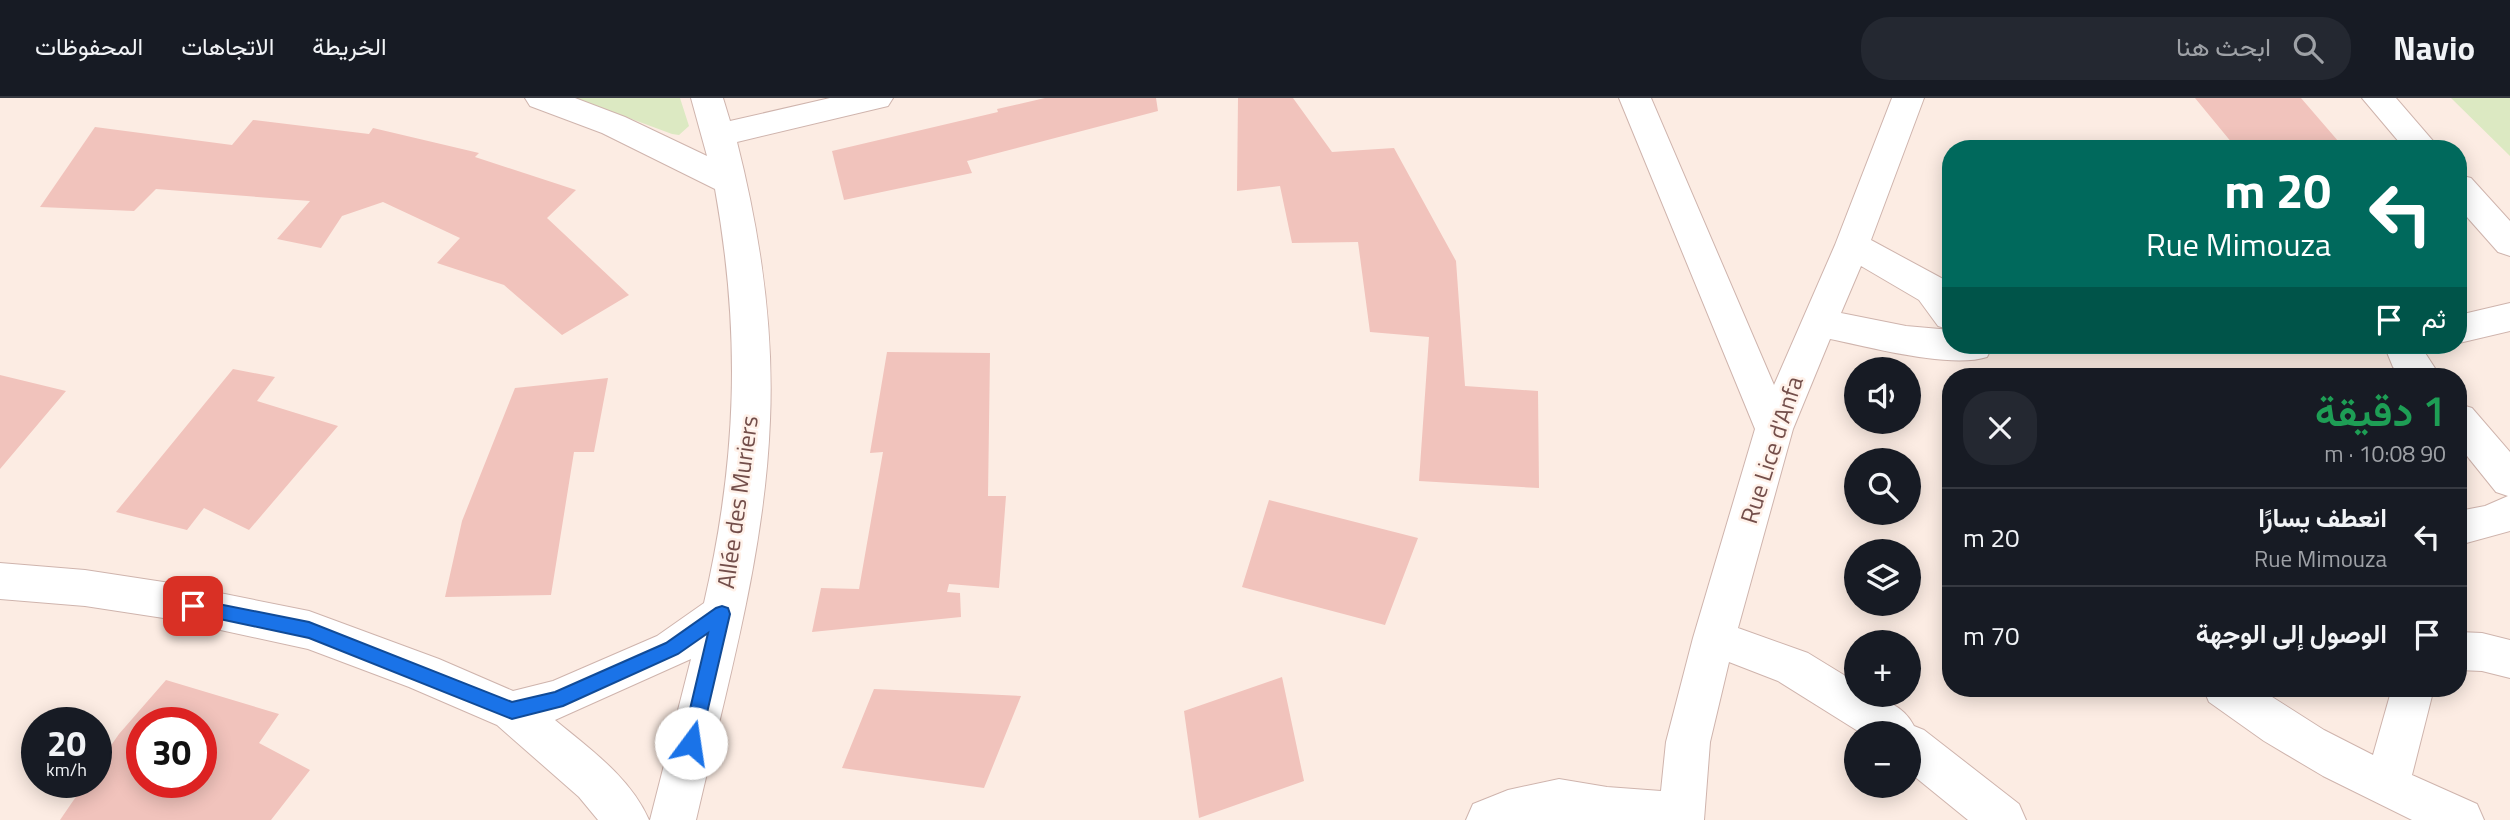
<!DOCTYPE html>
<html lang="ar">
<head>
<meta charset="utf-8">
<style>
	:root { --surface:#171b24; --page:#242831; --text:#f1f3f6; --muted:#9ea1a6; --line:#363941 }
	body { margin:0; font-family:"Titillium Web",Vazirmatn,sans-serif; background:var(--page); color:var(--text); direction:rtl; height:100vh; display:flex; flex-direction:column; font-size:26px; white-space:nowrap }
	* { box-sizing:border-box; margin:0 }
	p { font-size:23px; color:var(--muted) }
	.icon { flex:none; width:38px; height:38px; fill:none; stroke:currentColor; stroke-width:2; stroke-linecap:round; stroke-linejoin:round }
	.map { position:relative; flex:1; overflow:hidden; direction:ltr }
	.details { position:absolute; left:1942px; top:270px; width:525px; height:329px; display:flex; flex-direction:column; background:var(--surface); border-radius:28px; box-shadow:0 4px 18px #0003; direction:rtl }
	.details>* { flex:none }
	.top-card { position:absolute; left:1942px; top:42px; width:525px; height:214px; border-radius:28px; box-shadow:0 4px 18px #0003; direction:rtl; background:#00695c; color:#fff; overflow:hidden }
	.tools { position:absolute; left:1844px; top:259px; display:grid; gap:14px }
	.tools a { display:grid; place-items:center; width:77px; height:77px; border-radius:50%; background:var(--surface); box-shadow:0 4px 18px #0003; font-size:35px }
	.speed { position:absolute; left:21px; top:609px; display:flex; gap:14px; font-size:35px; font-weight:700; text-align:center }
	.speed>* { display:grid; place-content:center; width:91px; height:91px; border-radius:50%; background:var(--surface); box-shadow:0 4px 18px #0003; line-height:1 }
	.speed small { font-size:18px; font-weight:400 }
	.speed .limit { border:10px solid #d22; background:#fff; color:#111 }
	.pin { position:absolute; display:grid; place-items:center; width:60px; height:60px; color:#fff; margin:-30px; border-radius:14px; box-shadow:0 4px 10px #0006 }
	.me { position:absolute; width:77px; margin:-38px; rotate:14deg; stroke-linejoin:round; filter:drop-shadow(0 0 5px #0008) }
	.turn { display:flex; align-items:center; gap:24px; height:147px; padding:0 21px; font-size:32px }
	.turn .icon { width:91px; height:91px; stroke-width:2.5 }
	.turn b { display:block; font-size:49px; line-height:60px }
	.then { display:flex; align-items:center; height:66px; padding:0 21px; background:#0003; gap:14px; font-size:26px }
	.round { display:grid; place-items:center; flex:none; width:74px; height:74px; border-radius:28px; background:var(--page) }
	.summary { display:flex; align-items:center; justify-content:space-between; height:119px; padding:0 21px }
	h1 { font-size:42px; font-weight:600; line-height:52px; color:#1e9e55 }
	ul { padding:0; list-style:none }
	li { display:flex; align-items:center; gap:21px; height:98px; padding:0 21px; border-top:2px solid var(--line) }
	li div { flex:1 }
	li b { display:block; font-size:26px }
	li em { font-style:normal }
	header { display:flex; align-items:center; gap:42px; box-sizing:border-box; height:98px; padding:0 35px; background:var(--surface); border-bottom:2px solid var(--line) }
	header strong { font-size:33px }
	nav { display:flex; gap:38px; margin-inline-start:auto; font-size:24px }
	.search { width:490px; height:63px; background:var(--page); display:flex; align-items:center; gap:18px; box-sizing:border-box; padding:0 24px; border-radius:28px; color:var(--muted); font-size:26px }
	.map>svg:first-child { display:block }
	.green { fill:#dce9c2 }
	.building { fill:#f1c3bc; fill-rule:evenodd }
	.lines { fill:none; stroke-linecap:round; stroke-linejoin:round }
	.minor-casing { stroke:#cfb4ad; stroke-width:2 }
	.minor { fill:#fff; fill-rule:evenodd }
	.route { fill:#1a73e8; stroke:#114b97; stroke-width:2 }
	.labels { text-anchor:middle; stroke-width:5; stroke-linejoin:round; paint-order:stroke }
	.street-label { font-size:24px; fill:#734e4a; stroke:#fff1e9 }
</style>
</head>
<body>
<header>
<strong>Navio</strong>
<div class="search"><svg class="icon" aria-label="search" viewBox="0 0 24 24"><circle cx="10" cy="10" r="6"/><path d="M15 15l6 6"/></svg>ابحث هنا</div>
<nav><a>الخريطة</a><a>الاتجاهات</a><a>المحفوظات</a></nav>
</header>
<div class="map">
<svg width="2510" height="722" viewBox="0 0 2510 722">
	<rect width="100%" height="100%" fill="#fcece3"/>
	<!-- green -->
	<path class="green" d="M575,0h105l9,28 -10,9 -7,-1z
		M2451,0h59v58z"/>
	<!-- building -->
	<path class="building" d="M1045,0h111l2,13 -191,50 5,12 -128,27 -12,-49 166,-39 -1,-3z
		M1238,0h55l39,54 62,-4 62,113 9,125 73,5 1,97 -120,-7 10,-144 -59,-5 -12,-90 -66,1 -12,-57 -43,5z
		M2195,0h106l44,51h-108z
		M253,22l116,14 4,-6 106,25 -4,4 101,33 -29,28 82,77 -67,40 -58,-50 -67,-22 23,-25 -77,-36 -41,14 -21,32 -44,-9 33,-38 -154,-12 -22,22 -94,-4 55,-80 137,18z
		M887,254l103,1 -2,143h18l-7,92 -50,-4 -2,8 13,1 1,24 -149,15 9,-44 38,1 24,-137 -13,1z
		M233,271l42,8 -18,24 81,25 -89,104 -45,-22 -17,22 -71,-18z
		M0,277l66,16 -66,78z
		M608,280l-14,74h-20l-23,143 -106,2 17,-76 53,-133z
		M1269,402l149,38 -33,87 -143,-38z
		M1282,579l22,104 -105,37 -15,-107z
		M166,582l113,34 -20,29 51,27 -39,50h-211l26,-38h10v-15l23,-33zM142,625h59v59h-59z
		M874,591l147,7 -37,92 -142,-20z"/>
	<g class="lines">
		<!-- minor casing -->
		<g class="minor-casing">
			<path id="minor" d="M525,0h50l50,19 82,39 -16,-58h32l7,23 100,-23h63l-5,8 -151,36c23,91 37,184 33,278 -5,135 -44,269 -74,400h-46l41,-161 -136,61c35,29 76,58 94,100h-51l-19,-23 -82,-72 -88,-38 -101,-38 -138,-30 -85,-13 -85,-7v-36l85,7 85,13 139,28 130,48 74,32 40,-10 104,-45 47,-33c33,-143 37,-269 11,-414l-113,-56 -72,-27z
				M1619,0h32l123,287 61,-140 57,-147h32l-53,142 74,40 6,10v40l-13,-4 -19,-26 -58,-34 -20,47 65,13 45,4v15h40l1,2 -5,10c-37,12 -117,-10 -157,-18l-37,90 -55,199 70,25 49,30v12c21,0 47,10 57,31l10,4 95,74 7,16h-58l-59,-48v-39h-48l-83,-52 -49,-19 -19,80 -6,78h-238l7,-16 35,-14 51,-11 48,8 54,4 5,-49 27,-104 62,-209z
				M2362,0h34l44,51h-35z
				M2459,77l12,3 39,43v35l-12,-4 -39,-44z
				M2510,205v28l-51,12v-28z
				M2384,247h36l20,31h-39l-8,-9z
				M2459,306l13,4 38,44v79l-51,14v-34l26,-5 23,-10 -12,-4 -37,-46z
				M2459,534l23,1 28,7v38l-28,-7 -23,-1z
				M2203,590h55l66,42 49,25 19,-67h42l-22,87 65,29 7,16h-72l-89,-44 -59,-35 -55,-39z"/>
		</g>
		<!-- minor -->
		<use href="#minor" class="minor"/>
	</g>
	<!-- route -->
	<path class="route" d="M193,501l116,23 203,80 43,-10 111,-49 50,-35 6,-2 6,2 2,6 -30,129 -3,6 -6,2 -7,-2 -2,-6 26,-110 -30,21 -115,52 -51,13 -203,-81 -122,-26 -3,-6 3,-5z"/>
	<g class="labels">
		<!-- street labels -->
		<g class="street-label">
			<text transform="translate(1772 352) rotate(-72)" y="8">Rue Lice d'Anfa</text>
			<text transform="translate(738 404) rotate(-82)" y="8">Allée des Muriers</text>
		</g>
	</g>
</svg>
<div class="tools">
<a><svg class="icon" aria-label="sound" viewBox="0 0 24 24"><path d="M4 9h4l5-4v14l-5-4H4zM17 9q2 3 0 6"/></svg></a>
<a><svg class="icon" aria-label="search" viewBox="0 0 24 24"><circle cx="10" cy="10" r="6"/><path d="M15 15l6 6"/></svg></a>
<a><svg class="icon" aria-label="layers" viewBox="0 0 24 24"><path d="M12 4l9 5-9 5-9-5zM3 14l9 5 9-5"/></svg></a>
<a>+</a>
<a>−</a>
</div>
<div class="speed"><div>20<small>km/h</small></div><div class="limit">30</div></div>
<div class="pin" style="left:193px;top:508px;background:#d93025"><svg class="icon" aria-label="arrive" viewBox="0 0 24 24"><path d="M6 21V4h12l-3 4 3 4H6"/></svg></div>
<svg class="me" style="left:691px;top:645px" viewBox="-20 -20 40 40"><circle r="19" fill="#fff"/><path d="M0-13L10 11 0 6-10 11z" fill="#1a73e8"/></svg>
<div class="top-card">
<div class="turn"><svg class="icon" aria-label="left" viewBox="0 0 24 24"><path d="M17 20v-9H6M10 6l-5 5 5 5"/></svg><div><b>20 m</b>Rue Mimouza</div></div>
<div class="then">ثم<svg class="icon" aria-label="arrive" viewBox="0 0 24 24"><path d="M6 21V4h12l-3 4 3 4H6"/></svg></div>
</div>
<section class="details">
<div class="summary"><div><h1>1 دقيقة</h1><p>90 m · 10:08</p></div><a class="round"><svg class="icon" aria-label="close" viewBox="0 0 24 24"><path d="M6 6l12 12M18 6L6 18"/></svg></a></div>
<ul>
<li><svg class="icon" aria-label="left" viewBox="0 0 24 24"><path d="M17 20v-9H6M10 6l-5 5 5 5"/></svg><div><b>انعطف يسارًا</b><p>Rue Mimouza</p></div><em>20 m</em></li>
<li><svg class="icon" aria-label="arrive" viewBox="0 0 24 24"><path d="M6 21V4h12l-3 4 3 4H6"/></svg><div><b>الوصول إلى الوجهة</b></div><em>70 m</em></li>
</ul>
</section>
</div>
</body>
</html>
